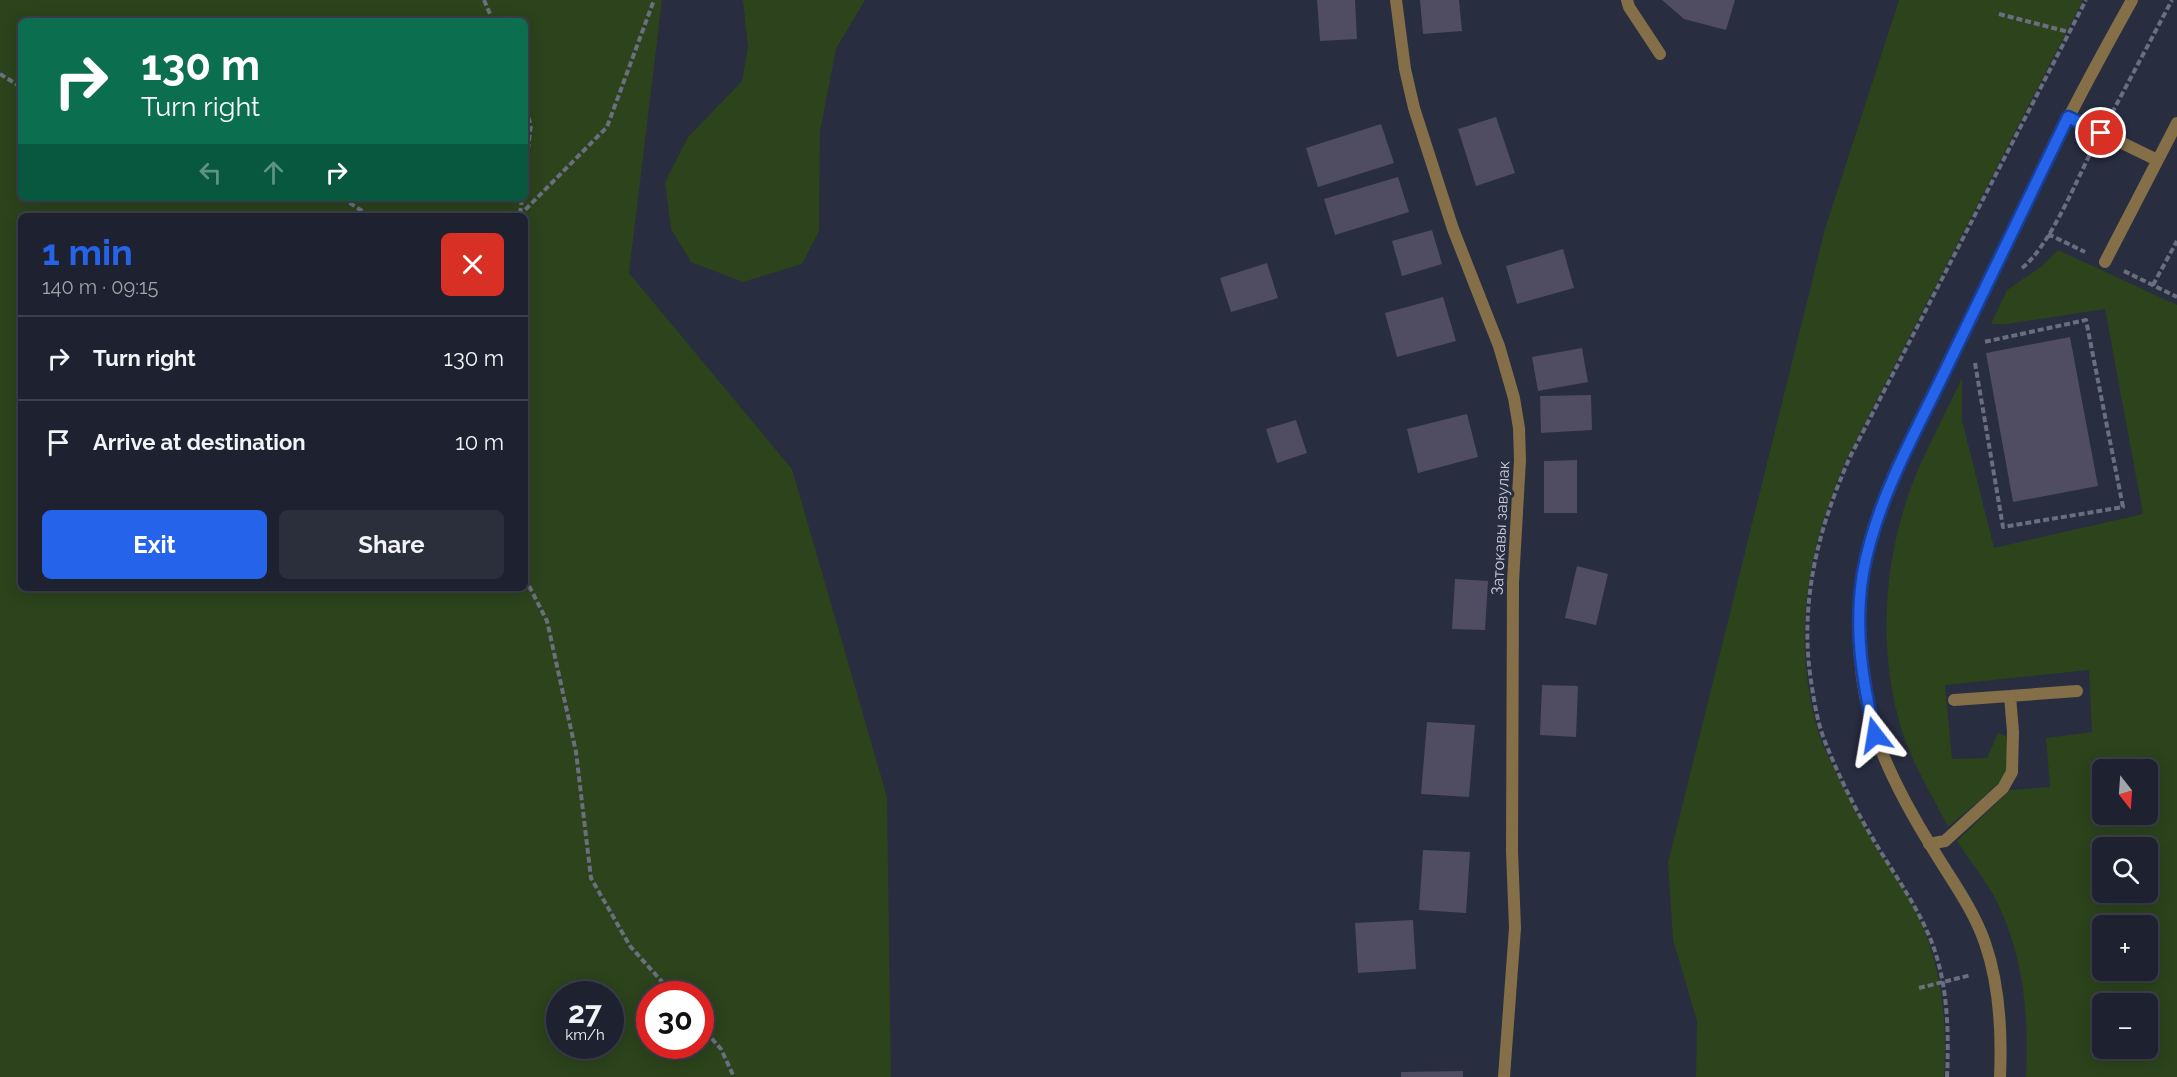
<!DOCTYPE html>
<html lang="en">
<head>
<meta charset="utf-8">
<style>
	:root { --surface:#1e2230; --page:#2b2f3c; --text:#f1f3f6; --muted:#a1a4ab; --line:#3c3f4c; --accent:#2563eb }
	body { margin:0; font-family:Raleway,sans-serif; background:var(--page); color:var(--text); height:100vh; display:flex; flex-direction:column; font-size:22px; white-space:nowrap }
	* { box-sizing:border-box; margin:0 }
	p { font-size:20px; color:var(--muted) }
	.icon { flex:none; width:33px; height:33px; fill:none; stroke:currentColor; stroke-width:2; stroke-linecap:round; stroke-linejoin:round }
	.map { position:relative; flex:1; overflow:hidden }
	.sheet { position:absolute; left:18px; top:213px; width:510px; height:378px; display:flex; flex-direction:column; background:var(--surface); border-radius:9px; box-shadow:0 3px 15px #0003,0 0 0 2px var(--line) }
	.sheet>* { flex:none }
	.banner { position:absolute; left:18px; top:18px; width:510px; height:183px; border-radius:9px; box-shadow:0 3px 15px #0003,0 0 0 2px var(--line); background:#0b6e4f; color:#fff; overflow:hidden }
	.needle { width:39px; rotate:163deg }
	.buttons { position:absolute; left:2092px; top:759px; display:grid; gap:12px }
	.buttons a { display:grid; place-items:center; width:66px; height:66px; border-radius:9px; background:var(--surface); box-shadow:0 3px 15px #0003,0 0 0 2px var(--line); font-size:30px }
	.speed { position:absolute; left:546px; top:981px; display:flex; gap:12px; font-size:30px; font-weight:700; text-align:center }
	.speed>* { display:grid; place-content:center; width:78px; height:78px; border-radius:50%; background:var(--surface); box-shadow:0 3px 15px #0003,0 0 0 2px var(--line); line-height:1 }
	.speed small { font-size:15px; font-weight:400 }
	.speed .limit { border:9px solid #d22; background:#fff; color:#111 }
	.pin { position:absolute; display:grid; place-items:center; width:51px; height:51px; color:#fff; margin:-26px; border:3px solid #fff; border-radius:50%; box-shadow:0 2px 6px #0007 }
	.me { position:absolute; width:66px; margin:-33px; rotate:346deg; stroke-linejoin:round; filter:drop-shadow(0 0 4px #0008) }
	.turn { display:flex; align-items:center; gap:21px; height:126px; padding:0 24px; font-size:27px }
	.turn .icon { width:78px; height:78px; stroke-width:2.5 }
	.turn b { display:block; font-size:42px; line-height:51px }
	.lanes { display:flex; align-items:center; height:57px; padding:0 24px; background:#0003; justify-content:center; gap:30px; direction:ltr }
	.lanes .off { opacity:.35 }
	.round { display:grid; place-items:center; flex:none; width:63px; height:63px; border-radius:9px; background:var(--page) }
	.headline { display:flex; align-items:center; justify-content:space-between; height:102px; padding:0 24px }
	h1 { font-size:36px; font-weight:700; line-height:45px; color:var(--accent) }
	.primary-button { display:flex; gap:12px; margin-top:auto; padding:12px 24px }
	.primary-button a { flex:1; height:69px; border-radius:9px; background:var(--accent); color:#fff; font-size:24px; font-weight:700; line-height:69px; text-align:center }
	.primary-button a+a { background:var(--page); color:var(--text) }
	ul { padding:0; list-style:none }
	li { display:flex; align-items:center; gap:18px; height:84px; padding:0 24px; border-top:2px solid var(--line) }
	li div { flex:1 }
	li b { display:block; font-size:22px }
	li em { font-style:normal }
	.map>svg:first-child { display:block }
	.green { fill:#2c431c; fill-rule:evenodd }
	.building { fill:#504c62 }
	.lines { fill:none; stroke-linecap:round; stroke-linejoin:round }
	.path { stroke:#6a6f7f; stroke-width:4; stroke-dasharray:6 3; stroke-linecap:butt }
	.service { stroke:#846f48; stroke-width:12 }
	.minor { stroke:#846f48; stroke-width:12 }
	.route-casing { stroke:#184099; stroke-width:15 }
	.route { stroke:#2563eb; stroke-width:10 }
	.labels { text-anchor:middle; stroke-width:6; stroke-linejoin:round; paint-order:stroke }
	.street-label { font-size:16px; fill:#d1d4e1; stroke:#282d40 }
</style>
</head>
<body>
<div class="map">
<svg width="2177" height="1077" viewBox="0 0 2177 1077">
	<rect width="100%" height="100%" fill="#282d40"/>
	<!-- green -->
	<path class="green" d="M0,0h662l-33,273 163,196 95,328 4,280h-891zM21,21h504v177h-504zM21,216h504v372h-504zM560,994h50v52h-50zM650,994h50v52h-50z
		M743,0h122l-29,49 -16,82 -1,100 -17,33 -59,18 -52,-20 -20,-33 -6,-47 23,-45 54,-56 6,-34z
		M1899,0h184l-235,456c-40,89 -58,182 -29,278 8,24 22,47 34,70 8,14 15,30 24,44 14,21 30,42 40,65 24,51 31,108 27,164h-248l1,-56 -24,-81 -5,-77 157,-634z
		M2058,250l119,55v772h-151c3,-59 -2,-119 -28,-173 -10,-22 -28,-42 -41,-63l53,-51 40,-3 -4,-49 46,-6 -3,-62 -144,15 7,74 35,-1 11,-25 8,3c1,11 4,24 1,34 -4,15 -46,45 -59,57 -16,-32 -37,-65 -47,-99 -23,-79 -18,-161 9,-238 13,-36 36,-77 52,-112v42l32,128 149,-34 -38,-205 -98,15h-16l16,-34 35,-24zM2103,770h45v44h-45zM2103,848h45v44h-45zM2103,926h45v44h-45zM2103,1004h45v44h-45z"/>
	<!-- building -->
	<path class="building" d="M1317,0h38l2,39 -37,2z
		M1420,0h39l3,31 -39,3z
		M1662,0h73l-9,30 -42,-11z
		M1496,117l19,56 -39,13 -18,-57z
		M1381,124l13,39 -76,24 -12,-39z
		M1398,177l11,35 -74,23 -11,-36z
		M1432,230l10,34 -40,12 -10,-35z
		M1563,249l11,39 -57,16 -11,-38z
		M1267,263l11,35 -47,14 -11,-34z
		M1443,297l13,44 -59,16 -12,-44z
		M2070,337l28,149 -85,16 -27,-149z
		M1582,348l6,34 -50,9 -6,-34z
		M1591,395l1,35 -51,3 -1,-37z
		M1467,414l11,43 -60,16 -11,-44z
		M1296,420l11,33 -30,10 -11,-34z
		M1577,460v53h-33v-52z
		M1577,566l31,8 -12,51 -31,-7z
		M1455,579l33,2 -3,49 -33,-1z
		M1542,685l36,1 -2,51 -36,-2z
		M1427,722l48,3 -6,72 -48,-3z
		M1423,850l47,2 -4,61 -47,-3z
		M1413,920l3,49 -58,4 -3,-50z
		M1463,1071v6h-62v-5z"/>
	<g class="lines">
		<!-- path -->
		<path class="path" d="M484,0l9,21
			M1999,14l70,18
			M0,74l21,13
			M525,109l6,16 -6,48
			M2112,113l60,-113
			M342,198l28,18
			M520,214l2,-16
			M519,216l88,-89 47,-127
			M2048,234l37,18
			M2022,268c27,-21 53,-84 69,-116
			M2124,271l53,26
			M2153,285l24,-44
			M1975,363l28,164 120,-20 -37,-187 -102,22
			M525,578l22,43 29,131 15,126 39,68 43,48
			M1919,988l52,-13
			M700,1025l21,24 13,28
			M1947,1077c2,-44 1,-92 -15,-134 -14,-36 -36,-66 -56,-99 -20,-33 -38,-69 -52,-105 -7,-18 -10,-39 -13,-58 -12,-79 7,-152 39,-224l236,-457"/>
		<!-- service -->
		<path class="service" d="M1627,0l2,7 31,47
			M2069,117l88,43
			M2105,262l72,-139
			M1954,700l123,-9
			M1929,844l16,-3 58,-53 9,-16 1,-40 -3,-36"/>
		<!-- minor -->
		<path class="minor" d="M1396,0l9,69 9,39 39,121 46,117 15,52 5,30 1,32 -7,122 -1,269 3,77 -11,149
			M2000,1077c2,-45 0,-91 -15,-134 -12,-35 -35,-65 -54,-97 -21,-34 -42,-72 -55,-110 -18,-51 -21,-110 -13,-163 13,-81 59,-154 94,-227 37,-75 73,-152 111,-227 20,-40 42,-79 64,-119"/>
	</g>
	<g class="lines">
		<!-- route casing -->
		<g class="route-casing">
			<path id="route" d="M1875,735c-13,-54 -21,-107 -12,-162 13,-71 49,-134 80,-198 42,-86 84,-172 125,-258l33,16"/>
		</g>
		<!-- route -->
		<use href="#route" class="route"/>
	</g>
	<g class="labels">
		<!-- street labels -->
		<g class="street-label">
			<text transform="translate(1500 528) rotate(-87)" y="6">Затокавы завулак</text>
		</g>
	</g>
</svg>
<div class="buttons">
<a><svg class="needle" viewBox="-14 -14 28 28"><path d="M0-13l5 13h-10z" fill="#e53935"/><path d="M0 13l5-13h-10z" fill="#a1a4ab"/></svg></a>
<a><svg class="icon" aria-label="search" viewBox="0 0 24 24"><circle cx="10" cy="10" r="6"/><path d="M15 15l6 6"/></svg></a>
<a>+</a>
<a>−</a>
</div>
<div class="speed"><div>27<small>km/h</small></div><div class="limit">30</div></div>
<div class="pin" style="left:2101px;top:133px;background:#d93025"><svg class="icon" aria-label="arrive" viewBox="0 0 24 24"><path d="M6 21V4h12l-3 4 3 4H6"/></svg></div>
<svg class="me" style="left:1875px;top:735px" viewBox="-20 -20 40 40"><path d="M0-17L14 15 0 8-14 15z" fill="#2563eb" stroke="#fff" stroke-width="4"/></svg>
<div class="banner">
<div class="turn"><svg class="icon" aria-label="right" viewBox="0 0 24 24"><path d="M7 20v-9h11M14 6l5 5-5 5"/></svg><div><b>130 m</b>Turn right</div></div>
<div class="lanes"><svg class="icon off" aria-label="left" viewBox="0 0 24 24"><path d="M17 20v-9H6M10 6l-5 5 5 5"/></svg><svg class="icon off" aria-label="ahead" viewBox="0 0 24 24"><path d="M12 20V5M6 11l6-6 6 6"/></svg><svg class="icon" aria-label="right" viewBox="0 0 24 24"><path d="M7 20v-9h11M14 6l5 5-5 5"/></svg></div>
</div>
<section class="sheet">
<div class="headline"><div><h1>1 min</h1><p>140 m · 09:15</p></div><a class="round" style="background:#d93025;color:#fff"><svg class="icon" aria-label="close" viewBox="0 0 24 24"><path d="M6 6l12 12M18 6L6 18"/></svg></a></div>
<ul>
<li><svg class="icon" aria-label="right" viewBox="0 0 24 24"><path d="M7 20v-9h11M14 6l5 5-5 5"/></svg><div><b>Turn right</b></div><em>130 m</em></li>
<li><svg class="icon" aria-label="arrive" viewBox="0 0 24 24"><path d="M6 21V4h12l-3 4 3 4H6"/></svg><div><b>Arrive at destination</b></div><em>10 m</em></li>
</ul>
<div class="primary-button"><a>Exit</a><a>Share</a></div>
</section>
</div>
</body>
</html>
